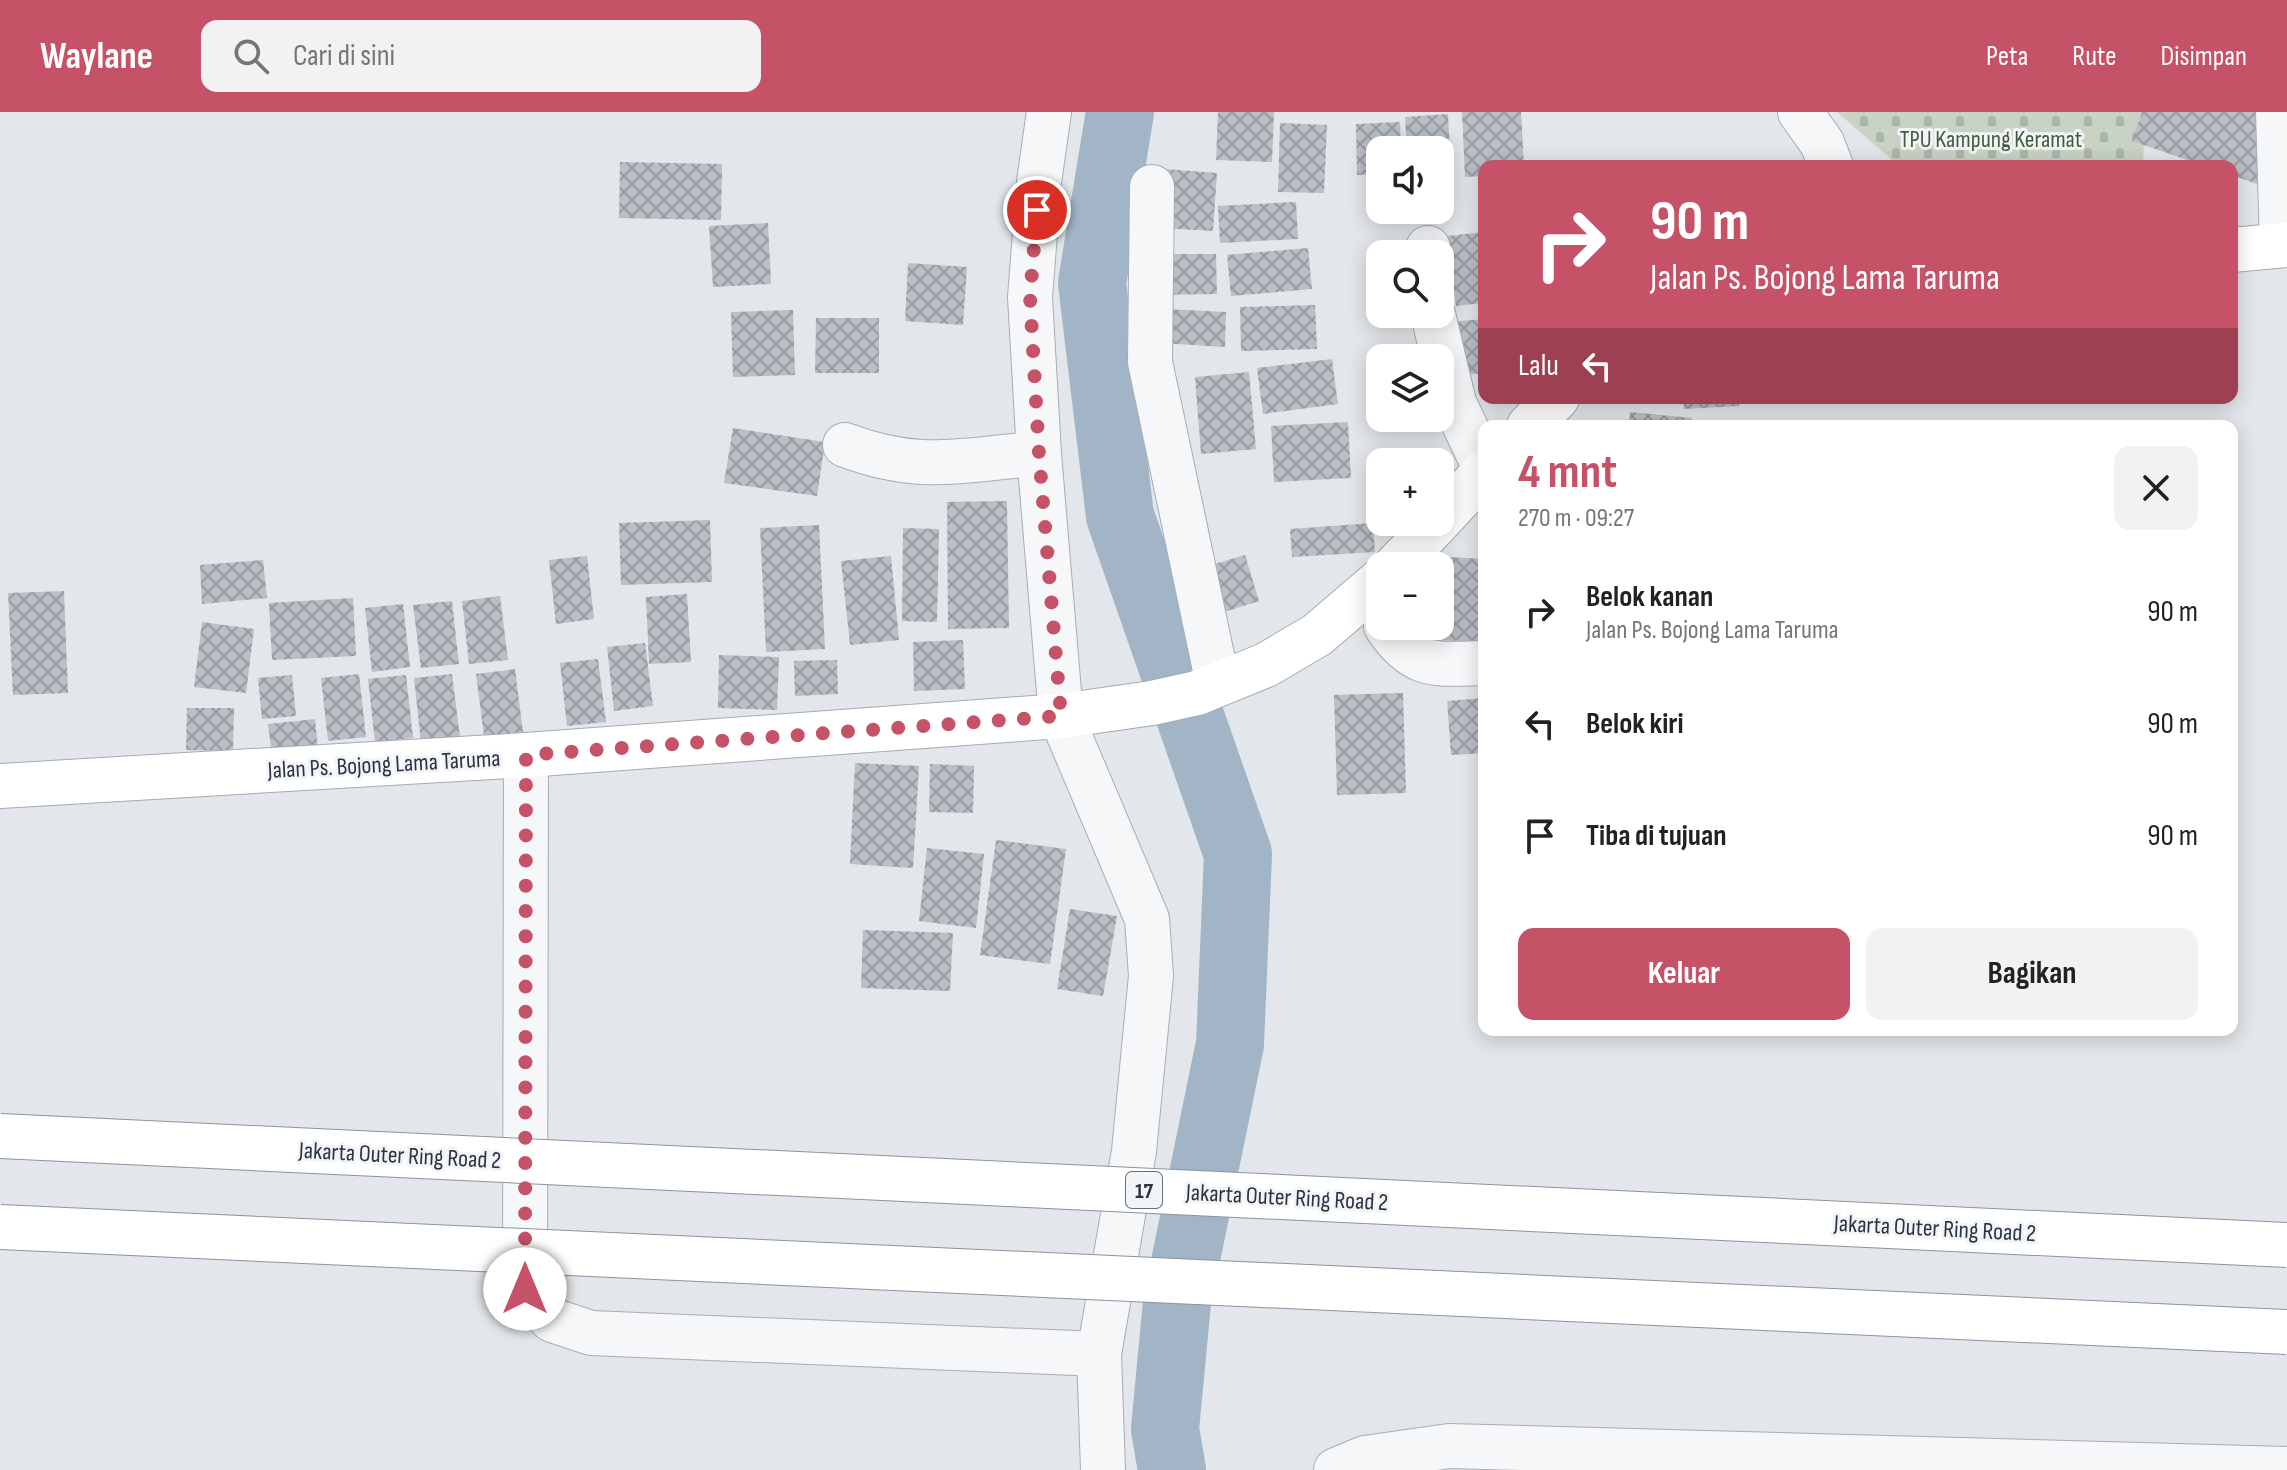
<!DOCTYPE html>
<html lang="id">
<head>
<meta charset="utf-8">
<style>
	:root { --surface:#fff; --page:#f2f2f2; --text:#222; --muted:#767676; --accent:#c55267 }
	body { margin:0; font-family:"Sofia Sans Condensed",sans-serif; background:var(--page); color:var(--text); height:100vh; display:flex; flex-direction:column; font-size:30px; white-space:nowrap }
	* { box-sizing:border-box; margin:0 }
	p { font-size:26px; color:var(--muted) }
	.icon { flex:none; width:44px; height:44px; fill:none; stroke:currentColor; stroke-width:2; stroke-linecap:round; stroke-linejoin:round }
	.map { position:relative; flex:1; overflow:hidden }
	.panel { position:absolute; left:1478px; top:308px; width:760px; height:616px; display:flex; flex-direction:column; background:var(--surface); border-radius:16px; box-shadow:0 4px 20px #0003 }
	.panel>* { flex:none }
	.guide { position:absolute; left:1478px; top:48px; width:760px; height:244px; border-radius:16px; box-shadow:0 4px 20px #0003; background:#c55267; color:#fff; overflow:hidden }
	.tools { position:absolute; left:1366px; top:24px; display:grid; gap:16px }
	.tools a { display:grid; place-items:center; width:88px; height:88px; border-radius:16px; background:var(--surface); box-shadow:0 4px 20px #0003; font-size:40px }
	.pin { position:absolute; display:grid; place-items:center; width:68px; height:68px; color:#fff; margin:-34px; border:4px solid #fff; border-radius:50%; box-shadow:0 2px 8px #0007 }
	.me { position:absolute; width:88px; margin:-44px; rotate:0deg; stroke-linejoin:round; filter:drop-shadow(0 0 6px #0008) }
	.turn { display:flex; align-items:center; gap:28px; height:168px; padding:0 40px; font-size:36px }
	.turn .icon { width:104px; height:104px; stroke-width:2.5 }
	.turn b { display:block; font-size:56px; line-height:68px }
	.then { display:flex; align-items:center; height:76px; padding:0 40px; background:#0003; gap:16px; font-size:30px }
	.round { display:grid; place-items:center; flex:none; width:84px; height:84px; border-radius:16px; background:var(--page) }
	.head { display:flex; align-items:center; justify-content:space-between; height:136px; padding:0 40px }
	h1 { font-size:48px; font-weight:700; line-height:60px; color:var(--accent) }
	.cta { display:flex; gap:16px; margin-top:auto; padding:16px 40px }
	.cta a { flex:1; height:92px; border-radius:16px; background:var(--accent); color:#fff; font-size:32px; font-weight:700; line-height:92px; text-align:center }
	.cta a+a { background:var(--page); color:var(--text) }
	ul { padding:0; list-style:none }
	li { display:flex; align-items:center; gap:24px; height:112px; padding:0 40px }
	li div { flex:1 }
	li b { display:block; font-size:30px }
	li em { font-style:normal }
	header { display:flex; align-items:center; gap:48px; box-sizing:border-box; height:112px; padding:0 40px; background:var(--accent); color:#fff }
	header strong { font-size:38px }
	nav { display:flex; gap:44px; margin-inline-start:auto; font-size:28px }
	.search { width:560px; height:72px; background:var(--page); display:flex; align-items:center; gap:20px; box-sizing:border-box; padding:0 28px; border-radius:16px; color:var(--muted); font-size:30px }
	.map>svg:first-child { display:block }
	.cemetery { fill:url(#cemetery-stones) }
	.lines { fill:none; stroke-linecap:round; stroke-linejoin:round }
	.river { stroke:#a1b5c7; stroke-width:68 }
	.building { fill:url(#building-cross-hatch) }
	.minor-casing { stroke:#a8adb4; stroke-width:46 }
	.major-casing { stroke:#a3abb5; stroke-width:46 }
	.minor { stroke:#f5f7f8; stroke-width:44 }
	.major { stroke:#fff; stroke-width:44 }
	.highway-bridge-casing { stroke:#8b94a0; stroke-width:46; stroke-linecap:butt }
	.highway-bridge { stroke:#fff; stroke-width:44 }
	.route { stroke:#c55267; stroke-width:14; stroke-dasharray:0 25.2 }
	.labels { text-anchor:middle; stroke-width:6; stroke-linejoin:round; paint-order:stroke }
	.shield { fill:#f2f5f7; stroke:#676e78; stroke-width:2 }
	.shield-label { font-size:22px; font-weight:bold; fill:#2c3441 }
	.park-label { font-size:24px; fill:#425c3a; stroke:#f2f5f7 }
	.street-label { font-size:24px; fill:#2c3441; stroke:#f2f5f7 }
</style>
</head>
<body>
<header>
<strong>Waylane</strong>
<div class="search"><svg class="icon" aria-label="search" viewBox="0 0 24 24"><circle cx="10" cy="10" r="6"/><path d="M15 15l6 6"/></svg>Cari di sini</div>
<nav><a>Peta</a><a>Rute</a><a>Disimpan</a></nav>
</header>
<div class="map">
<svg width="2287" height="1358" viewBox="0 0 2287 1358">
	<defs>
		<pattern id="cemetery-stones" width="16" height="16" patternUnits="userSpaceOnUse" patternTransform="scale(2)"><rect width="16" height="16" fill="#c9d3c5"/><path d="M2 7V4a2 2 0 0 1 4 0v3zM10 15v-3a2 2 0 0 1 4 0v3z" fill="#adb6aa"/></pattern>
		<pattern id="building-cross-hatch" width="8" height="8" patternUnits="userSpaceOnUse" patternTransform="scale(2)"><rect width="8" height="8" fill="#babfc6"/><path d="M0 0l8 8M0 8l8-8" fill="none" stroke="#979ca2"/></pattern>
	</defs>
	<rect width="100%" height="100%" fill="#e3e6ea"/>
	<!-- cemetery -->
	<path class="cemetery" d="M1837,0h308l-2,54h-244z"/>
	<g class="lines">
		<!-- river -->
		<path class="river" d="M1120,0l-28,171 28,233 118,338 -8,190 -53,258 -12,127 7,41"/>
	</g>
	<!-- building -->
	<path class="building" d="M1218,0h56l-2,50 -56,-2z
		M1462,0h59l3,54h-40v10l-19,1z
		M2142,0h145l-19,76 -36,-13v-9h-27l-73,-25z
		M1448,2l3,58h-11v-22h-33l-2,-33z
		M1400,10l1,28h-21v24l-23,1 -1,-51z
		M1280,11l47,2 -3,68 -46,-1z
		M620,50l102,2 -1,56 -102,-2z
		M1165,57l52,4 -4,58 -52,-3z
		M1296,90l2,37 -78,4 -2,-37z
		M768,111l3,61 -58,3 -4,-61z
		M1484,120v71l-28,3 -8,-70z
		M1308,136l4,41 -81,7 -4,-41z
		M1153,142h63l1,40 -63,1z
		M908,151l59,4 -4,58 -58,-4z
		M1315,193l2,44 -76,2 -1,-44z
		M1162,197l64,3 -1,35 -64,-4z
		M793,198l2,65 -62,2 -2,-65z
		M816,206h63v55h-64z
		M1484,207v54l-30,3 -4,-54z
		M1332,247l6,45 -75,10 -6,-46z
		M1249,260l7,77 -55,5 -6,-77z
		M1683,286h56v8l-55,3z
		M1630,300l62,6 -1,8h-62z
		M1348,310l3,56 -77,4 -3,-56z
		M733,316l92,14 -8,54 -93,-13z
		M1007,389l2,127 -61,1 -1,-127z
		M710,408l2,62 -91,3 -2,-62z
		M1373,411l2,29 -83,5 -2,-28z
		M819,413l6,124 -59,3 -6,-124z
		M903,416l36,1 -2,93 -35,-1z
		M1245,443l14,46 -41,13 -14,-47z
		M587,444l7,63 -38,5 -7,-64z
		M891,444l8,84 -49,5 -9,-84z
		M1447,445l37,2 -3,83 -39,-2z
		M263,448l4,38 -65,6 -2,-39z
		M64,479l4,102 -55,2 -5,-102z
		M687,482l4,68 -42,2 -3,-67z
		M500,484l8,64 -39,4 -7,-63z
		M353,486l3,58 -84,4 -3,-57z
		M452,489l7,63 -38,4 -8,-63z
		M403,492l7,63 -38,5 -7,-64z
		M202,510l52,7 -8,64 -52,-6z
		M963,528l2,49 -51,2 -1,-49z
		M645,531l8,63 -39,5 -7,-64z
		M719,543l60,2 -2,53 -59,-2z
		M598,547l8,63 -39,4 -7,-63z
		M837,548l1,34 -43,2 -1,-35z
		M515,557l8,63 -39,4 -8,-62z
		M359,562l7,63 -38,4 -7,-63z
		M452,562l8,63 -39,5 -7,-64z
		M292,563l4,41 -34,3 -4,-41z
		M406,563l7,63 -38,4 -7,-63z
		M1403,581l3,100 -69,2 -3,-100z
		M1484,586v55l-33,2 -4,-54z
		M187,596h47l-1,43 -47,-1z
		M315,607l3,31 -46,5 -4,-31z
		M855,651l64,3 -6,102 -63,-4z
		M930,652l44,2 -1,47 -44,-1z
		M996,728l70,9 -16,115 -70,-9z
		M927,736l57,6 -8,74 -57,-7z
		M1070,797l47,7 -14,80 -46,-7z
		M863,818l90,3 -3,58 -89,-3z"/>
	<g class="lines">
		<!-- minor casing -->
		<g class="minor-casing">
			<path id="minor" d="M1800,0l22,31 9,23
				M2278,0l4,133
				M1152,75l-2,175 68,322
				M1428,136l1,6
				M1433,202l21,89 30,63
				M845,333c78,29 116,14 194,9l22,262 86,203 4,57 -17,175 -35,203 4,116
				M1039,342l-9,-157 9,-115 10,-70
				M1386,514c29,44 50,38 98,37
				M526,643l-1,534 27,31 39,13 508,21
				M1336,1358l29,-12 84,-12 838,23"/>
		</g>
		<!-- major casing -->
		<g class="major-casing">
			<path id="major" d="M2232,138l55,-5
				M1529,314l28,-28
				M1440,408l44,-48
				M1396,454l42,-44
				M0,674l526,-31 535,-39 91,-13 45,-10 69,-28 51,-30 63,-54"/>
		</g>
		<!-- minor -->
		<use href="#minor" class="minor"/>
		<!-- major -->
		<use href="#major" class="major"/>
		<!-- highway-bridge casing -->
		<g class="highway-bridge-casing">
			<path id="highway-bridge" d="M0,1024l2287,109
				M0,1115l2287,105"/>
		</g>
		<!-- highway-bridge -->
		<use href="#highway-bridge" class="highway-bridge"/>
	</g>
	<g class="lines">
		<!-- route -->
		<path class="route" d="M525,1177l1,-534 535,-39 -22,-262 -9,-157 7,-87"/>
	</g>
	<g class="labels">
		<!-- shield labels -->
		<rect class="shield" x="1126" y="1060" width="36" height="36" rx="6"/>
		<g class="shield-label">
			<text x="1144" y="1086">17</text>
		</g>
		<!-- park labels -->
		<g class="park-label">
			<text x="1991" y="35">TPU Kampung Keramat</text>
		</g>
		<!-- street labels -->
		<g class="street-label">
			<text transform="translate(384 652) rotate(-3)" y="8">Jalan Ps. Bojong Lama Taruma</text>
			<text transform="translate(400 1043) rotate(3)" y="8">Jakarta Outer Ring Road 2</text>
			<text transform="translate(1287 1085) rotate(3)" y="8">Jakarta Outer Ring Road 2</text>
			<text transform="translate(1935 1116) rotate(3)" y="8">Jakarta Outer Ring Road 2</text>
		</g>
	</g>
</svg>
<div class="tools">
<a><svg class="icon" aria-label="sound" viewBox="0 0 24 24"><path d="M4 9h4l5-4v14l-5-4H4zM17 9q2 3 0 6"/></svg></a>
<a><svg class="icon" aria-label="search" viewBox="0 0 24 24"><circle cx="10" cy="10" r="6"/><path d="M15 15l6 6"/></svg></a>
<a><svg class="icon" aria-label="layers" viewBox="0 0 24 24"><path d="M12 4l9 5-9 5-9-5zM3 14l9 5 9-5"/></svg></a>
<a>+</a>
<a>−</a>
</div>
<div class="pin" style="left:1037px;top:98px;background:#d93025"><svg class="icon" aria-label="arrive" viewBox="0 0 24 24"><path d="M6 21V4h12l-3 4 3 4H6"/></svg></div>
<svg class="me" style="left:525px;top:1177px" viewBox="-20 -20 40 40"><circle r="19" fill="#fff"/><path d="M0-13L10 11 0 6-10 11z" fill="#c55267"/></svg>
<div class="guide">
<div class="turn"><svg class="icon" aria-label="right" viewBox="0 0 24 24"><path d="M7 20v-9h11M14 6l5 5-5 5"/></svg><div><b>90 m</b>Jalan Ps. Bojong Lama Taruma</div></div>
<div class="then">Lalu<svg class="icon" aria-label="left" viewBox="0 0 24 24"><path d="M17 20v-9H6M10 6l-5 5 5 5"/></svg></div>
</div>
<section class="panel">
<div class="head"><div><h1>4 mnt</h1><p>270 m · 09:27</p></div><a class="round"><svg class="icon" aria-label="close" viewBox="0 0 24 24"><path d="M6 6l12 12M18 6L6 18"/></svg></a></div>
<ul>
<li><svg class="icon" aria-label="right" viewBox="0 0 24 24"><path d="M7 20v-9h11M14 6l5 5-5 5"/></svg><div><b>Belok kanan</b><p>Jalan Ps. Bojong Lama Taruma</p></div><em>90 m</em></li>
<li><svg class="icon" aria-label="left" viewBox="0 0 24 24"><path d="M17 20v-9H6M10 6l-5 5 5 5"/></svg><div><b>Belok kiri</b></div><em>90 m</em></li>
<li><svg class="icon" aria-label="arrive" viewBox="0 0 24 24"><path d="M6 21V4h12l-3 4 3 4H6"/></svg><div><b>Tiba di tujuan</b></div><em>90 m</em></li>
</ul>
<div class="cta"><a>Keluar</a><a>Bagikan</a></div>
</section>
</div>
</body>
</html>
